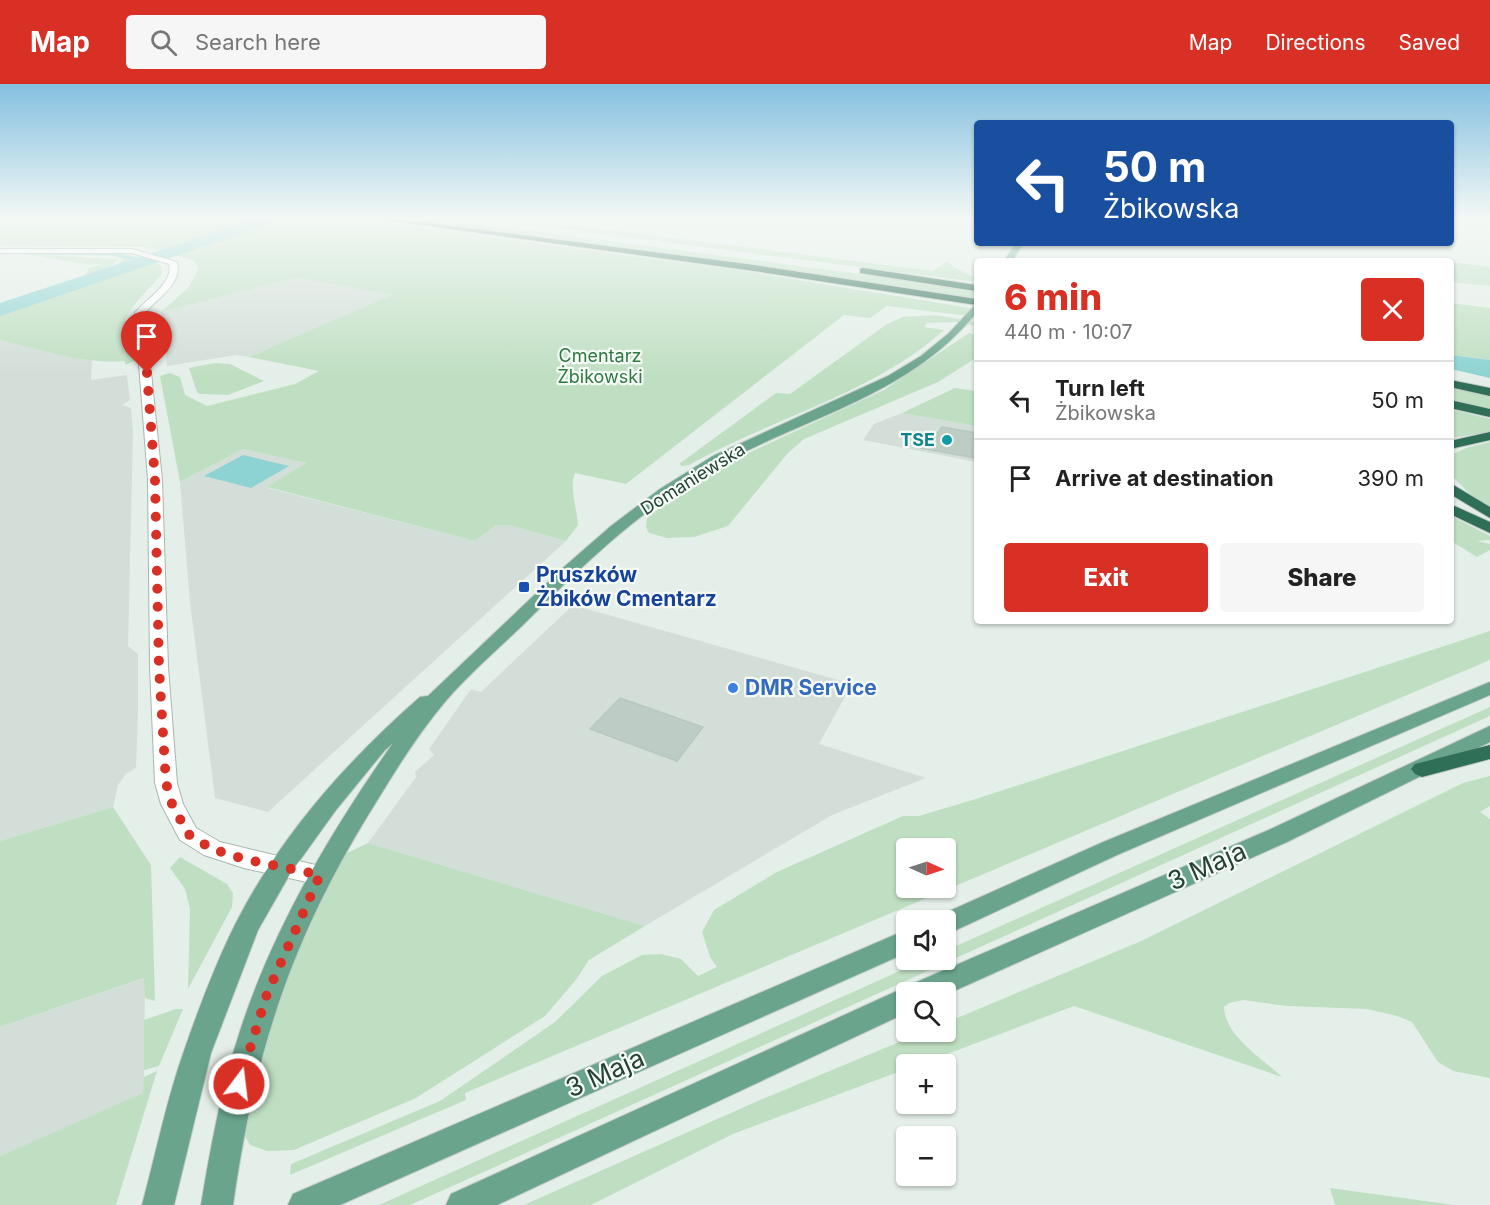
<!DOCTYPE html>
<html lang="en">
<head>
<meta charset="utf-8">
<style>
	:root { --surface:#fff; --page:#f6f6f6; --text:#222; --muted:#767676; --line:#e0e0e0; --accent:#d93025 }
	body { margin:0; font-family:Inter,sans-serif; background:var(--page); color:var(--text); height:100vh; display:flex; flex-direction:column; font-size:22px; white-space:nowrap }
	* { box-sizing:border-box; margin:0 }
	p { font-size:20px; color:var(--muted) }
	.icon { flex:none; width:33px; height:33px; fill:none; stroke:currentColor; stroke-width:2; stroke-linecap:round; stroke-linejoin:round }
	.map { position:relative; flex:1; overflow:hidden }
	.panel { position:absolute; left:974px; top:174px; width:480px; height:366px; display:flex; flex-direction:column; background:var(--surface); border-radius:6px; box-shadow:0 2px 4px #0004 }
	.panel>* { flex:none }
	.hud { position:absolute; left:974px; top:36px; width:480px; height:126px; border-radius:6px; box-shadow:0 2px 4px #0004; background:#1a4fa0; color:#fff; overflow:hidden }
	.needle { width:39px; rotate:93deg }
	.tools { position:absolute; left:896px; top:754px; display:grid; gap:12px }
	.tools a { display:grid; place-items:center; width:60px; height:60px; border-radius:6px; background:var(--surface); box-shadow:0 2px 4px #0004; font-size:30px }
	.pin { position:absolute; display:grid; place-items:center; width:51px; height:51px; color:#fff; margin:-62px -26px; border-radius:50% 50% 50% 0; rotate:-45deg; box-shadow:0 0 6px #0007 }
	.pin .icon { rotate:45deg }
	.me { position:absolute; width:66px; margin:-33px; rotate:15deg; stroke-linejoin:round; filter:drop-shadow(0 0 4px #0008) }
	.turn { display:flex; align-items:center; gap:21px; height:126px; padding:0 30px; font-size:27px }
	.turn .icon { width:78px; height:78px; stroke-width:2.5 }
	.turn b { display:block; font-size:42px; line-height:51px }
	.round { display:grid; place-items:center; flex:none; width:63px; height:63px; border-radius:6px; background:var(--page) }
	.overview { display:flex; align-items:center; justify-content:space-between; height:102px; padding:0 30px }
	h1 { font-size:36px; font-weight:800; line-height:45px; color:var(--accent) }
	.cta { display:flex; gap:12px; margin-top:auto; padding:12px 30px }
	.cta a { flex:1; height:69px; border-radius:6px; background:var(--accent); color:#fff; font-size:24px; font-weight:800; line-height:69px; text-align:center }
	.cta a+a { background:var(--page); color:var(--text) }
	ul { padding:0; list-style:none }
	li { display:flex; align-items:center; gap:18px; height:78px; padding:0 30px; border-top:2px solid var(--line) }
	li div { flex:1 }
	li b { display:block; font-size:22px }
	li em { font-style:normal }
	header { display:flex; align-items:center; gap:36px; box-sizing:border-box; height:84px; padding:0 30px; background:var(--accent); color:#fff }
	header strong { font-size:28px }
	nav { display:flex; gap:33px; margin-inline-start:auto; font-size:21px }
	.search { width:420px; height:54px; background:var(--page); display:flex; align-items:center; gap:15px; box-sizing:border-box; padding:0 21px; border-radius:6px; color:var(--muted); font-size:22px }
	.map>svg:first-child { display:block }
	.built { fill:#d3ded8 }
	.green { fill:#bfdfc2; fill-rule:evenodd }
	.water { fill:#8ed3d3 }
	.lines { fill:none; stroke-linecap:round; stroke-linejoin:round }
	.stream { stroke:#8ed3d3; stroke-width:3 }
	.river { fill:#8ed3d3; fill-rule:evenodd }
	.building { fill:#bdccc4; stroke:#b8c8bf; stroke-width:1.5 }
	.minor-casing { stroke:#a7b7af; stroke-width:2 }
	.major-casing { stroke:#c2cac6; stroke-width:2 }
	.highway-casing { stroke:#c2cac6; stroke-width:2 }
	.minor { fill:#fff; fill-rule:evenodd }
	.major { fill:#6aa48c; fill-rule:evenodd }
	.highway { fill:#2f6e57; fill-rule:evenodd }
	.route { stroke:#d93025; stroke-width:10; stroke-dasharray:0 18 }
	.culture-dot { fill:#0f9aa8; stroke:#f6fbf8; stroke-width:2 }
	.transit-dot { fill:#1a4fb4; stroke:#f6fbf8; stroke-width:2 }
	.shop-dot { fill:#3f7fe0; stroke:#f6fbf8; stroke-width:2 }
	.labels { text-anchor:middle; stroke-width:4.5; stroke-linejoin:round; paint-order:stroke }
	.far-park-label { font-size:18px; fill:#2d793f; stroke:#f6fbf8 }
	.far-culture-label { font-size:18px; font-weight:bold; fill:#0d838f; stroke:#f6fbf8; text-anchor:end }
	.far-street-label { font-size:18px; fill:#244135; stroke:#f6fbf8 }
	.transit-label { font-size:21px; font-weight:bold; fill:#164399; stroke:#f6fbf8; text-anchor:start }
	.shop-label { font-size:21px; font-weight:bold; fill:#366cbe; stroke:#f6fbf8; text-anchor:start }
	.near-street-label { font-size:26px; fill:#244135; stroke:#f6fbf8 }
</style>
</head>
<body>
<header>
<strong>Map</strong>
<div class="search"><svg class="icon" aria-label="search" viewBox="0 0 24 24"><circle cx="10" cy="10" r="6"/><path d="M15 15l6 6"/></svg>Search here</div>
<nav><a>Map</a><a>Directions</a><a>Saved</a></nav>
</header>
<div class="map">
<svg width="1490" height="1121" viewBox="0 0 1490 1121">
	<rect width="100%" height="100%" fill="#e5efe9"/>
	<!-- built -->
	<path class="built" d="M297,194l97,17 -145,62 -13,-2 -69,11 -6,-54z
		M0,256l92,20 -1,20 36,-5 3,25 -8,5 9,3 2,24 -5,214 10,8v60l-2,54 -10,6 -8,11 -5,22 -113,34z
		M902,329l74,13v36l-113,-22 11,-16z
		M243,365l63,14 -38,25 207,53 21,-16h13l57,16 -298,271 -53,-14 -25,-196 -10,-120z
		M573,521l279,79 -33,60 107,34 -94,37 -187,111 -277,-83 48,-66 -1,-5 19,-17 -5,-6 42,-60 10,3z
		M145,894l-1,115 -144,63v-129z"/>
	<!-- green -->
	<path class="green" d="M0,135h358l386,52 232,38v8l-89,-11 -17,12 -26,-3 -218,169 -51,-11c-6,14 2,35 3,52l-12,16 -57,-16h-13l-21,16 -208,-54 39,-24 -63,-14 -63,33 -20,-106 10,-3 10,4 5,18 22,11 88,-22 24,-13 -70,-14 143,-62 -95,-17 -136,34 27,-24 11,-19 -6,-9 -48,-13 -145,-1z
		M395,135h49l485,64 47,7v9l-189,-29z
		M485,135h38l410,52 14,-10 8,7 21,10v4z
		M70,168h46l33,7 -149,49 95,-32 -39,11 30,-12 3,-7 18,-5 -16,2 -66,-11 93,5 -15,15 16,-10 3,-5 -8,-3 -49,-2z
		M154,177l7,5 1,8 -29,32 -8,13 8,24 1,18 -8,4 -2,-4c-37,4 -87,-13 -124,-21v-28z
		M1451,178l39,5v19l-39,-4z
		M1451,219l39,5v52l-39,-5z
		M935,231l36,6 5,2v3l-20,-4 -29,1 -3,4 20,3c-71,64 -172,88 -255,135l-7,1 -3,-2 97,-71 14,1 97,-70 16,-7z
		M969,249l7,2v23l-38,24 -134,57 -17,15 -59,72 -34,11 -27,1 -18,-5 -3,-6 1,-9 23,-18 70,-43 144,-67z
		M214,279l16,1 34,17 -36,14 -28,-1 -3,-2 -8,-24z
		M1450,303l40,9v13l-39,-10z
		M955,304l21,3v35l-74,-13z
		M1450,325l40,10v13l-39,6z
		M1490,358v64l-20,-12 -19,-19 2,-21 13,-6z
		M1451,432l39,20v4l-13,1 13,3v6l-13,7 -26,-16z
		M1490,547v29l-1025,433 1,7 -176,75 1,-11 149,-63 115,-79 47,-46 40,-21 19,-1 20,5 17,17 19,-9 -7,-10 -8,-25 12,-22 63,-38 126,-56h16l60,-18zM906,765h39v39h-39z
		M1490,623v9l-984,446 -96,43h-31l545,-245h21v-9z
		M1490,692v30l-10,6 10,7v259l-37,-7 -15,-9 -26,-40 -15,-6 -30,-7 -80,-3 -44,-6 -14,3 -5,4c1,29 38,51 58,70l-208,-71 -156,59h-12v4l-173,65 -142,71h-67l236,-105 163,-68h22v-9l194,-81 324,-159z
		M113,723l38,58 4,136 -10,-3 -1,-20 -144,49v-186z
		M368,759l277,83 -56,34 -14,21 -30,35 -129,82 -122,52 -27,1 -17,-6 -6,-11 36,-142 63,-137z
		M180,773l47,27 6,9 -1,14 -44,82 2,-80 -5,-20 -15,-21z
		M176,925h7l-24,57 -15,4v-50z
		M157,987l-41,134h-116v-49l143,-63 1,-16z
		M1330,1104l124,17h-119z"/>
	<!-- water -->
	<path class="water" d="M1451,271l39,5v18l-39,-9z
		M243,371l46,11 -38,22 -47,-12z"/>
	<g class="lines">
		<!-- stream -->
		<path class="stream" d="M0,169h5
			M23,169l92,1 32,8"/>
		<!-- river -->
		<path class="river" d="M255,135h22l-2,3 -275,94v-13z"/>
	</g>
	<!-- building -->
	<path class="building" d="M942,343l34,6v25l-62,-11 10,-15 13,2z
		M620,614l83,29 -26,34 -87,-32z"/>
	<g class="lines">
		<!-- minor casing -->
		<g class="minor-casing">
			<path id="minor" d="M0,165h132l45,13c6,22 -20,36 -32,51l17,167 6,187 9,116 6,21 13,24 24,14 108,26 4,7 -4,7 -8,3 -76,-17 -40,-13 -24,-15 -19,-36 -6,-21 -5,-116 -2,-187 -13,-167c11,-14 39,-30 34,-49l-37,-11h-132z"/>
		</g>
		<!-- major casing -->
		<g class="major-casing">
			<path id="major" d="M1016,159h8l-12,18h-8z
				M976,220v9c-71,88 -183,106 -276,163 -64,38 -117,89 -169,141 -29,29 -61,55 -87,86 -25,30 -46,63 -66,96 -85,135 -123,249 -145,406h-32c10,-60 21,-120 40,-177 34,-103 90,-196 152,-285l-8,7 -49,60 -46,64 -32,56 -47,123 -37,152h-32c14,-51 24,-104 42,-154 15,-43 32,-89 53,-130 44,-86 111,-161 183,-224l8,-1 136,-129 47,-41 49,-37 53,-33 175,-80 33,-20 28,-23z
				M1490,598v13l-373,160 -163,76 -9,4v-14h-11l2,-4 165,-74z
				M1490,642v16l-203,100 -342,153 -39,-2v20l-409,192h-51l5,-11 446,-203 12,-2 3,-5 359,-155z
				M906,846v23l-566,252h-52l5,-11z"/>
		</g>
		<!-- highway casing -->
		<g class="highway-casing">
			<path id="highway" d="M378,135h18l351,45 229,35v6l-229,-35z
				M863,184l113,17v6l-116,-18v-4z
				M1450,296l40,8v8l-40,-9z
				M1450,316l40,9v8l-40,-9z
				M1490,348v8l-40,9v-8z
				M1450,399l40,24v11l-40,-24z
				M1450,420l40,18v11l-40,-19z
				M1490,661v14l-68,18 -7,-3 -4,-5 4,-5z"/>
		</g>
		<!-- minor -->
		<use href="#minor" class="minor"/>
		<!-- major -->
		<use href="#major" class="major"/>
		<!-- highway -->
		<use href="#highway" class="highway"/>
	</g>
	<!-- sky -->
	<linearGradient id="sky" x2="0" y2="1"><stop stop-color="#84c0e0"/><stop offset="0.46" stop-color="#f3f8f5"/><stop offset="1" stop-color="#f3f8f5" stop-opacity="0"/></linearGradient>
	<rect width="1490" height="291" fill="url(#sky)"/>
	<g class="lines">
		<!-- route -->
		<path class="route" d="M147,289l8,107 4,188 7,115 6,21 16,30 24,15 32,10 76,16 -53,119 -28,90"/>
	</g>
	<!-- markers -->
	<circle class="culture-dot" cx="947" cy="356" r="6"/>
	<rect class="transit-dot" x="518" y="497" width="12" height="12" rx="3"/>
	<circle class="shop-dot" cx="733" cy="604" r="6"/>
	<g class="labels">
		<!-- far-park labels -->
		<g class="far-park-label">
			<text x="600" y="278">Cmentarz<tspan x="600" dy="21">Żbikowski</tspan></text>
		</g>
		<!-- far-culture labels -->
		<g class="far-culture-label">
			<text x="935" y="362">TSE</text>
		</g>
		<!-- far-street labels -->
		<g class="far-street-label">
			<text transform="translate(693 395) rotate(-32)" y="6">Domaniewska</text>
		</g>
		<!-- transit labels -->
		<g class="transit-label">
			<text x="536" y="498">Pruszków<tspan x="536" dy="24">Żbików Cmentarz</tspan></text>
		</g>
		<!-- shop labels -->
		<g class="shop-label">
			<text x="745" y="611">DMR Service</text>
		</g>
		<!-- near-street labels -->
		<g class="near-street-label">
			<text transform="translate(1207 782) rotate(-24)" y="9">3 Maja</text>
			<text transform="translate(605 989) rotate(-24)" y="9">3 Maja</text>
		</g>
	</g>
</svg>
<div class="tools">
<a><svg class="needle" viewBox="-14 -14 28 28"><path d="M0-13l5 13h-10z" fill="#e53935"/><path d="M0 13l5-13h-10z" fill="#767676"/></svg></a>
<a><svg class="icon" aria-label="sound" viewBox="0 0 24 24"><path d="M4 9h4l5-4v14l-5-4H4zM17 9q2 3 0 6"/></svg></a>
<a><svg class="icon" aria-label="search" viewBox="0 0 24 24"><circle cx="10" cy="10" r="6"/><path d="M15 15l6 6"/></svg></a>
<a>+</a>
<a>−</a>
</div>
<div class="pin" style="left:147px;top:289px;background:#d93025"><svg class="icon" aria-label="arrive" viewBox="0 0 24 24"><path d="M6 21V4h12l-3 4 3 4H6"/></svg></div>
<svg class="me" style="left:239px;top:1000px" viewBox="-20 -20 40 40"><circle r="17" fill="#d93025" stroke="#fff" stroke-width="3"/><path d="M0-11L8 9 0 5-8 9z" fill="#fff"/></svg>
<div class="hud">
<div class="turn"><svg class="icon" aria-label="left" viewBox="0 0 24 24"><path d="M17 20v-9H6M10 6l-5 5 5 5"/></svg><div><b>50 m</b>Żbikowska</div></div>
</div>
<section class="panel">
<div class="overview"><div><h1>6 min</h1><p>440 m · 10:07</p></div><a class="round" style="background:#d93025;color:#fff"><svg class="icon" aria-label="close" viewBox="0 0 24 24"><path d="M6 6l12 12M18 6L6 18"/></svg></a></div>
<ul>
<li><svg class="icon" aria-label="left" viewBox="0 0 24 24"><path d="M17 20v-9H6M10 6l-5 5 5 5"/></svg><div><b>Turn left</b><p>Żbikowska</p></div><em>50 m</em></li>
<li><svg class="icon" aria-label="arrive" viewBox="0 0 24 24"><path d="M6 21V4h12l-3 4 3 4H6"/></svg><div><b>Arrive at destination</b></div><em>390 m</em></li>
</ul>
<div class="cta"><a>Exit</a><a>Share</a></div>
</section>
</div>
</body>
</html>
